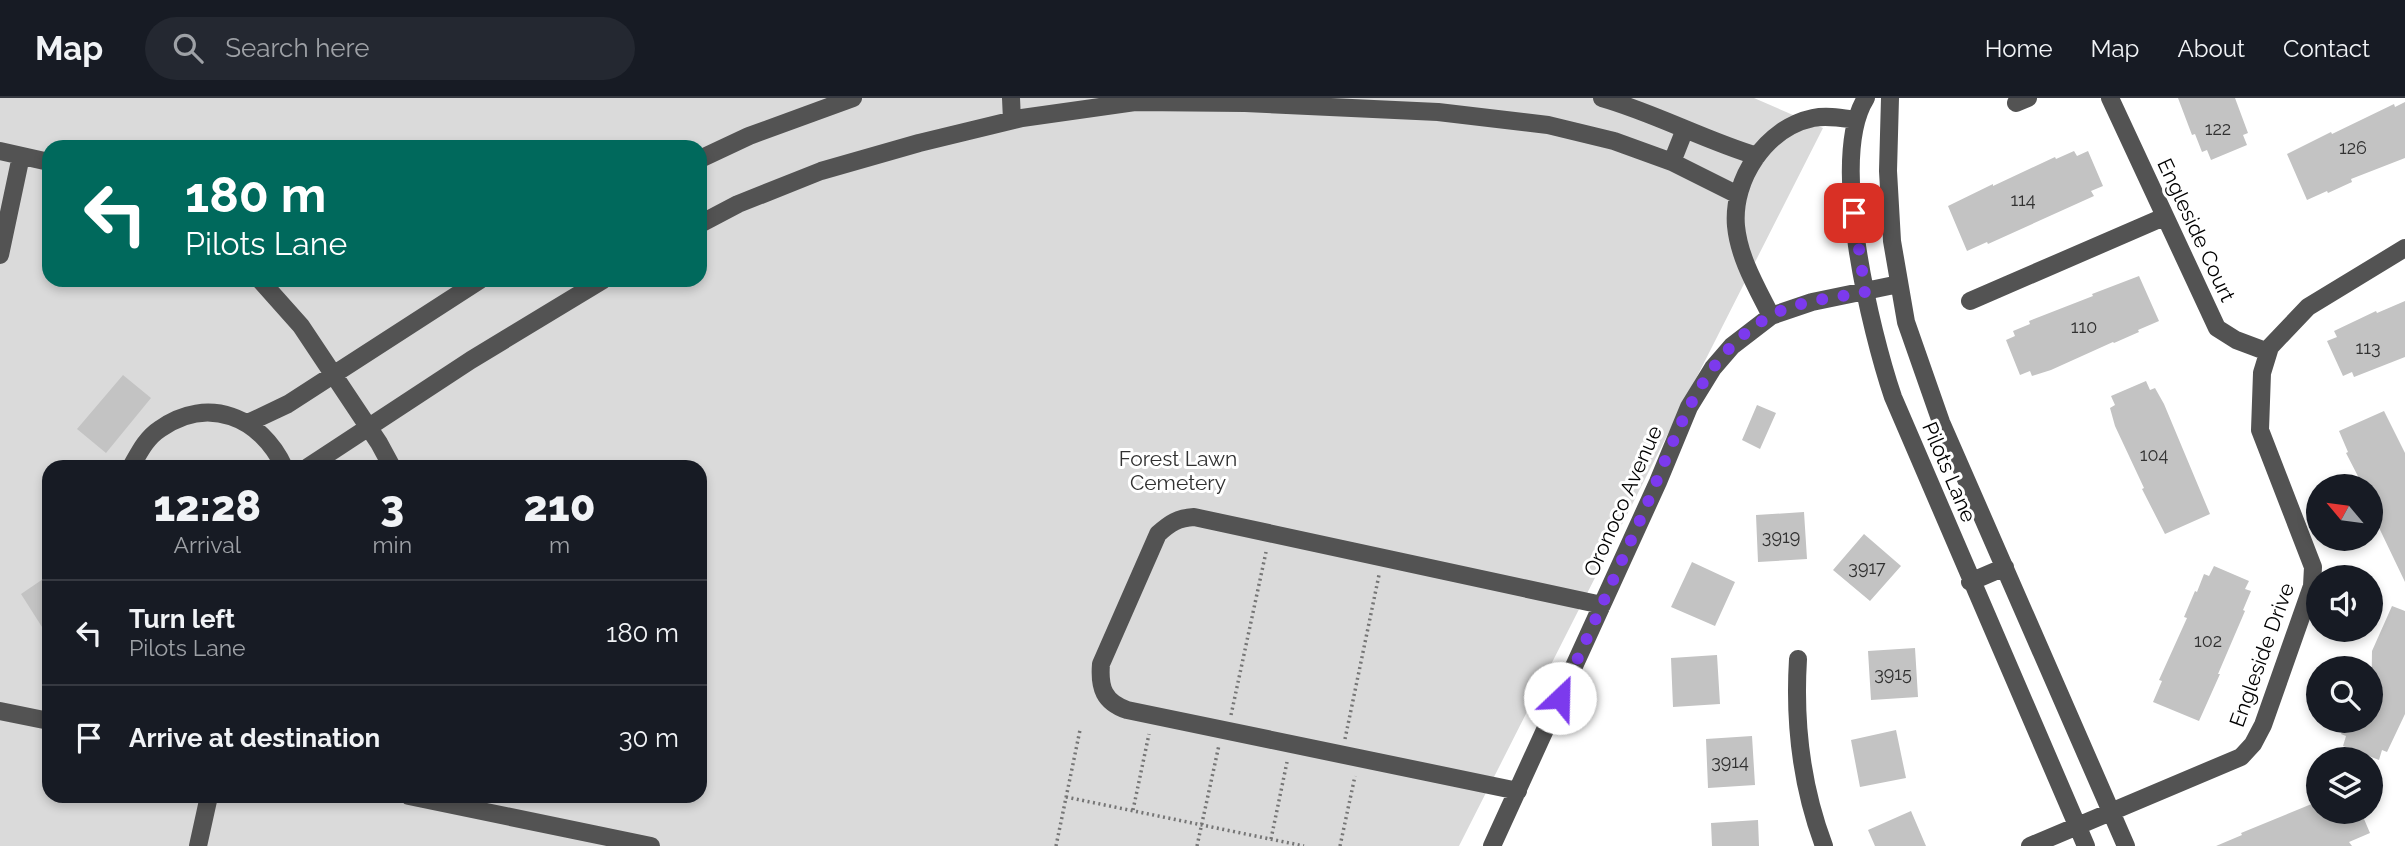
<!DOCTYPE html>
<html lang="en">
<head>
<meta charset="utf-8">
<style>
	:root { --surface:#171b24; --page:#242831; --text:#f1f3f6; --muted:#9ea1a6; --line:#363941 }
	body { margin:0; font-family:Raleway,sans-serif; background:var(--page); color:var(--text); height:100vh; display:flex; flex-direction:column; font-size:26px; white-space:nowrap }
	* { box-sizing:border-box; margin:0 }
	p { font-size:23px; color:var(--muted) }
	.icon { flex:none; width:38px; height:38px; fill:none; stroke:currentColor; stroke-width:2; stroke-linecap:round; stroke-linejoin:round }
	.map { position:relative; flex:1; overflow:hidden }
	.side { position:absolute; left:42px; top:362px; width:665px; height:343px; display:flex; flex-direction:column; background:var(--surface); border-radius:21px; box-shadow:0 4px 10px #0003 }
	.side>* { flex:none }
	.top-card { position:absolute; left:42px; top:42px; width:665px; height:147px; border-radius:21px; box-shadow:0 4px 10px #0003; background:#00695c; color:#fff; overflow:hidden }
	.needle { width:46px; rotate:299deg }
	.tools { position:absolute; left:2306px; top:376px; display:grid; gap:14px }
	.tools a { display:grid; place-items:center; width:77px; height:77px; border-radius:50%; background:var(--surface); box-shadow:0 4px 10px #0003; font-size:35px }
	.pin { position:absolute; display:grid; place-items:center; width:60px; height:60px; color:#fff; margin:-30px; border-radius:14px; box-shadow:0 4px 10px #0006 }
	.me { position:absolute; width:77px; margin:-38px; rotate:24deg; stroke-linejoin:round; filter:drop-shadow(0 0 5px #0008) }
	.turn { display:flex; align-items:center; gap:24px; height:147px; padding:0 28px; font-size:32px }
	.turn .icon { width:91px; height:91px; stroke-width:2.5 }
	.turn b { display:block; font-size:49px; line-height:60px }
	.eta { display:flex; justify-content:space-evenly; align-items:center; height:119px; text-align:center }
	.eta b { font-size:42px; font-weight:800; line-height:49px }
	ul { padding:0; list-style:none }
	li { display:flex; align-items:center; gap:21px; height:105px; padding:0 28px; border-top:2px solid var(--line) }
	li div { flex:1 }
	li b { display:block; font-size:26px }
	li em { font-style:normal }
	header { display:flex; align-items:center; gap:42px; box-sizing:border-box; height:98px; padding:0 35px; background:var(--surface); border-bottom:2px solid var(--line) }
	header strong { font-size:33px }
	nav { display:flex; gap:38px; margin-inline-start:auto; font-size:24px }
	.search { width:490px; height:63px; background:var(--page); display:flex; align-items:center; gap:18px; box-sizing:border-box; padding:0 24px; border-radius:38px; color:var(--muted); font-size:26px }
	.map>svg:first-child { display:block }
	.green { fill:#dadada; fill-rule:evenodd }
	.building { fill:#c3c3c3 }
	.lines { fill:none; stroke-linecap:round; stroke-linejoin:round }
	.path { stroke:#757575; stroke-width:3.5; stroke-dasharray:2 3.5; stroke-linecap:butt }
	.minor { stroke:#535353; stroke-width:18 }
	.route { stroke:#7c3aed; stroke-width:12; stroke-dasharray:0 21.6 }
	.labels { text-anchor:middle; stroke-width:6; stroke-linejoin:round; paint-order:stroke }
	.number-label { font-size:18px; fill:#313131 }
	.street-label { font-size:21px; fill:#000; stroke:#fff }
	.park-label { font-size:21px; fill:#313131; stroke:#fff }
</style>
</head>
<body>
<header>
<strong>Map</strong>
<div class="search"><svg class="icon" aria-label="search" viewBox="0 0 24 24"><circle cx="10" cy="10" r="6"/><path d="M15 15l6 6"/></svg>Search here</div>
<nav><a>Home</a><a>Map</a><a>About</a><a>Contact</a></nav>
</header>
<div class="map">
<svg width="2405" height="748" viewBox="0 0 2405 748">
	<rect width="100%" height="100%" fill="#fff"/>
	<!-- green -->
	<path class="green" d="M0,0h1754l69,30 -364,718h-1459zM49,49h651v133h-651zM49,369h651v329h-651z"/>
	<!-- building -->
	<path class="building" d="M2178,0h57l13,35 -5,2 4,10 -36,15 -4,-10 -5,2 -7,-18 -3,1z
		M2405,4v56l-54,21 1,3 -24,11 -1,-2 -20,9 -20,-46 44,-22 1,2 62,-30 1,3z
		M2074,53l3,5 11,-5 15,35 -12,5 3,5 -106,48 -1,-2 -20,9 -19,-45 45,-22v2l62,-29 1,2z
		M2139,178l20,45 -21,9 1,2 -25,11 -1,-1 -62,28 -19,6 -2,-5 -10,4 -14,-35 9,-4 -2,-5 17,-7 -1,-3 64,-25 -1,-2z
		M2405,203v56l-51,20 -2,-5 -9,4 -16,-35 10,-4 -3,-6 42,-20 1,2z
		M123,277l28,23 -45,55 -29,-24z
		M2146,283l4,9 5,-2 9,16 46,110 -45,20 -23,-45 2,-1 -29,-62 -5,-18 5,-3 -4,-9z
		M1757,307l19,8 -16,36 -18,-9z
		M2384,313l21,42v129l-34,-71v-25h-8l-17,-33 2,-1 -9,-21z
		M1804,414l3,47 -49,3 -2,-47z
		M1864,436l37,32 -31,35 -37,-31z
		M1692,464l43,20 -20,44 -44,-19z
		M2214,468l35,15 -4,8 6,2 -8,19 2,1 -27,63h2l-21,47 -46,-19 9,-21 -3,-1 28,-62 -3,-1 11,-26 2,1 7,-18 5,2z
		M49,477v63l-28,-44z
		M2392,508l13,5v103l-18,38 -5,-2 -3,10 -36,-14 3,-10 -5,-2 6,-13h24l1,-70z
		M1915,550l3,49 -47,3 -3,-49z
		M1717,557l3,49 -47,3 -2,-49z
		M1896,632l10,48 -46,9 -9,-47z
		M1752,638l3,49 -47,3 -2,-49z
		M2314,705l4,9h43l9,21 -21,9 3,4h-136l26,-11 -1,-2z
		M1911,713l15,35h-51l-7,-16z
		M1758,722l1,26h-47l-1,-23z"/>
	<g class="lines">
		<!-- path -->
		<path class="path" d="M1231,617l35,-163
			M1345,641l34,-164
			M1066,699l238,49
			M1133,712l16,-76
			M1271,741l16,-77
			M1056,748l24,-116
			M1197,748l22,-101
			M1340,748l15,-70"/>
		<!-- minor -->
		<path class="minor" d="M1011,0l1,22
			M1602,0c53,15 102,42 155,58
			M1866,0c-38,60 5,234 27,299l193,449
			M1890,0l-2,73 4,70 14,81 35,100 185,424
			M2110,0l107,230 19,12 32,12
			M2016,5l12,-5
			M0,53l49,11
			M700,61l49,-23 104,-38
			M1672,64l13,-33
			M700,126l38,-20 83,-33 98,-28 103,-25 113,-16 110,1 193,9 110,13 66,16 58,21 66,33
			M0,157l21,-99
			M260,182l41,46 78,117 13,24
			M1970,203l194,-84
			M1771,218c-14,-28 -32,-58 -35,-90 -4,-47 30,-98 77,-108 14,-3 29,0 43,2
			M248,325l40,-19 192,-124
			M131,369c8,-14 15,-29 29,-38 48,-34 101,-12 124,38
			M308,369l163,-107 132,-80
			M1970,484l35,-15
			M1798,561c-4,65 3,126 26,187
			M0,613l49,10
			M1518,693l-391,-81c-23,-8 -28,-22 -26,-46l57,-130c12,-11 20,-16 36,-17l408,88
			M409,698l242,50
			M198,748l11,-50
			M1492,748l166,-364 31,-75 24,-39 19,-22 39,-30 41,-14 87,-18
			M2030,748l211,-89 12,-13 10,-19 49,-139 1,-19 -53,-137 2,-57 8,-26 38,-40 97,-59"/>
	</g>
	<g class="lines">
		<!-- route -->
		<path class="route" d="M1560,600c27,-60 54,-120 81,-180 33,-73 55,-161 131,-203 28,-15 63,-17 93,-23l-11,-79"/>
	</g>
	<g class="labels">
		<!-- number labels -->
		<g class="number-label">
			<text x="2218" y="37">122</text>
			<text x="2353" y="56">126</text>
			<text x="2023" y="108">114</text>
			<text x="2084" y="235">110</text>
			<text x="2368" y="256">113</text>
			<text x="2154" y="363">104</text>
			<text x="1781" y="445">3919</text>
			<text x="1867" y="476">3917</text>
			<text x="2208" y="549">102</text>
			<text x="1893" y="582">3915</text>
			<text x="1730" y="670">3914</text>
		</g>
		<!-- street labels -->
		<g class="street-label">
			<text transform="translate(2196 132) rotate(65)" y="7">Engleside Court</text>
			<text transform="translate(1949 374) rotate(67)" y="7">Pilots Lane</text>
			<text transform="translate(1623 403) rotate(-66)" y="7">Oronoco Avenue</text>
			<text transform="translate(2262 557) rotate(-70)" y="7">Engleside Drive</text>
		</g>
		<!-- park labels -->
		<g class="park-label">
			<text x="1178" y="368">Forest Lawn<tspan x="1178" dy="24">Cemetery</tspan></text>
		</g>
	</g>
</svg>
<div class="tools">
<a><svg class="needle" viewBox="-14 -14 28 28"><path d="M0-13l5 13h-10z" fill="#e53935"/><path d="M0 13l5-13h-10z" fill="#9ea1a6"/></svg></a>
<a><svg class="icon" aria-label="sound" viewBox="0 0 24 24"><path d="M4 9h4l5-4v14l-5-4H4zM17 9q2 3 0 6"/></svg></a>
<a><svg class="icon" aria-label="search" viewBox="0 0 24 24"><circle cx="10" cy="10" r="6"/><path d="M15 15l6 6"/></svg></a>
<a><svg class="icon" aria-label="layers" viewBox="0 0 24 24"><path d="M12 4l9 5-9 5-9-5zM3 14l9 5 9-5"/></svg></a>
</div>
<div class="pin" style="left:1854px;top:115px;background:#d93025"><svg class="icon" aria-label="arrive" viewBox="0 0 24 24"><path d="M6 21V4h12l-3 4 3 4H6"/></svg></div>
<svg class="me" style="left:1560px;top:600px" viewBox="-20 -20 40 40"><circle r="19" fill="#fff"/><path d="M0-13L10 11 0 6-10 11z" fill="#7c3aed"/></svg>
<div class="top-card">
<div class="turn"><svg class="icon" aria-label="left" viewBox="0 0 24 24"><path d="M17 20v-9H6M10 6l-5 5 5 5"/></svg><div><b>180 m</b>Pilots Lane</div></div>
</div>
<section class="side">
<div class="eta">
<div><b>12:28</b><p>Arrival</p></div>
<div><b>3</b><p>min</p></div>
<div><b>210</b><p>m</p></div>
</div>
<ul>
<li><svg class="icon" aria-label="left" viewBox="0 0 24 24"><path d="M17 20v-9H6M10 6l-5 5 5 5"/></svg><div><b>Turn left</b><p>Pilots Lane</p></div><em>180 m</em></li>
<li><svg class="icon" aria-label="arrive" viewBox="0 0 24 24"><path d="M6 21V4h12l-3 4 3 4H6"/></svg><div><b>Arrive at destination</b></div><em>30 m</em></li>
</ul>
</section>
</div>
</body>
</html>
